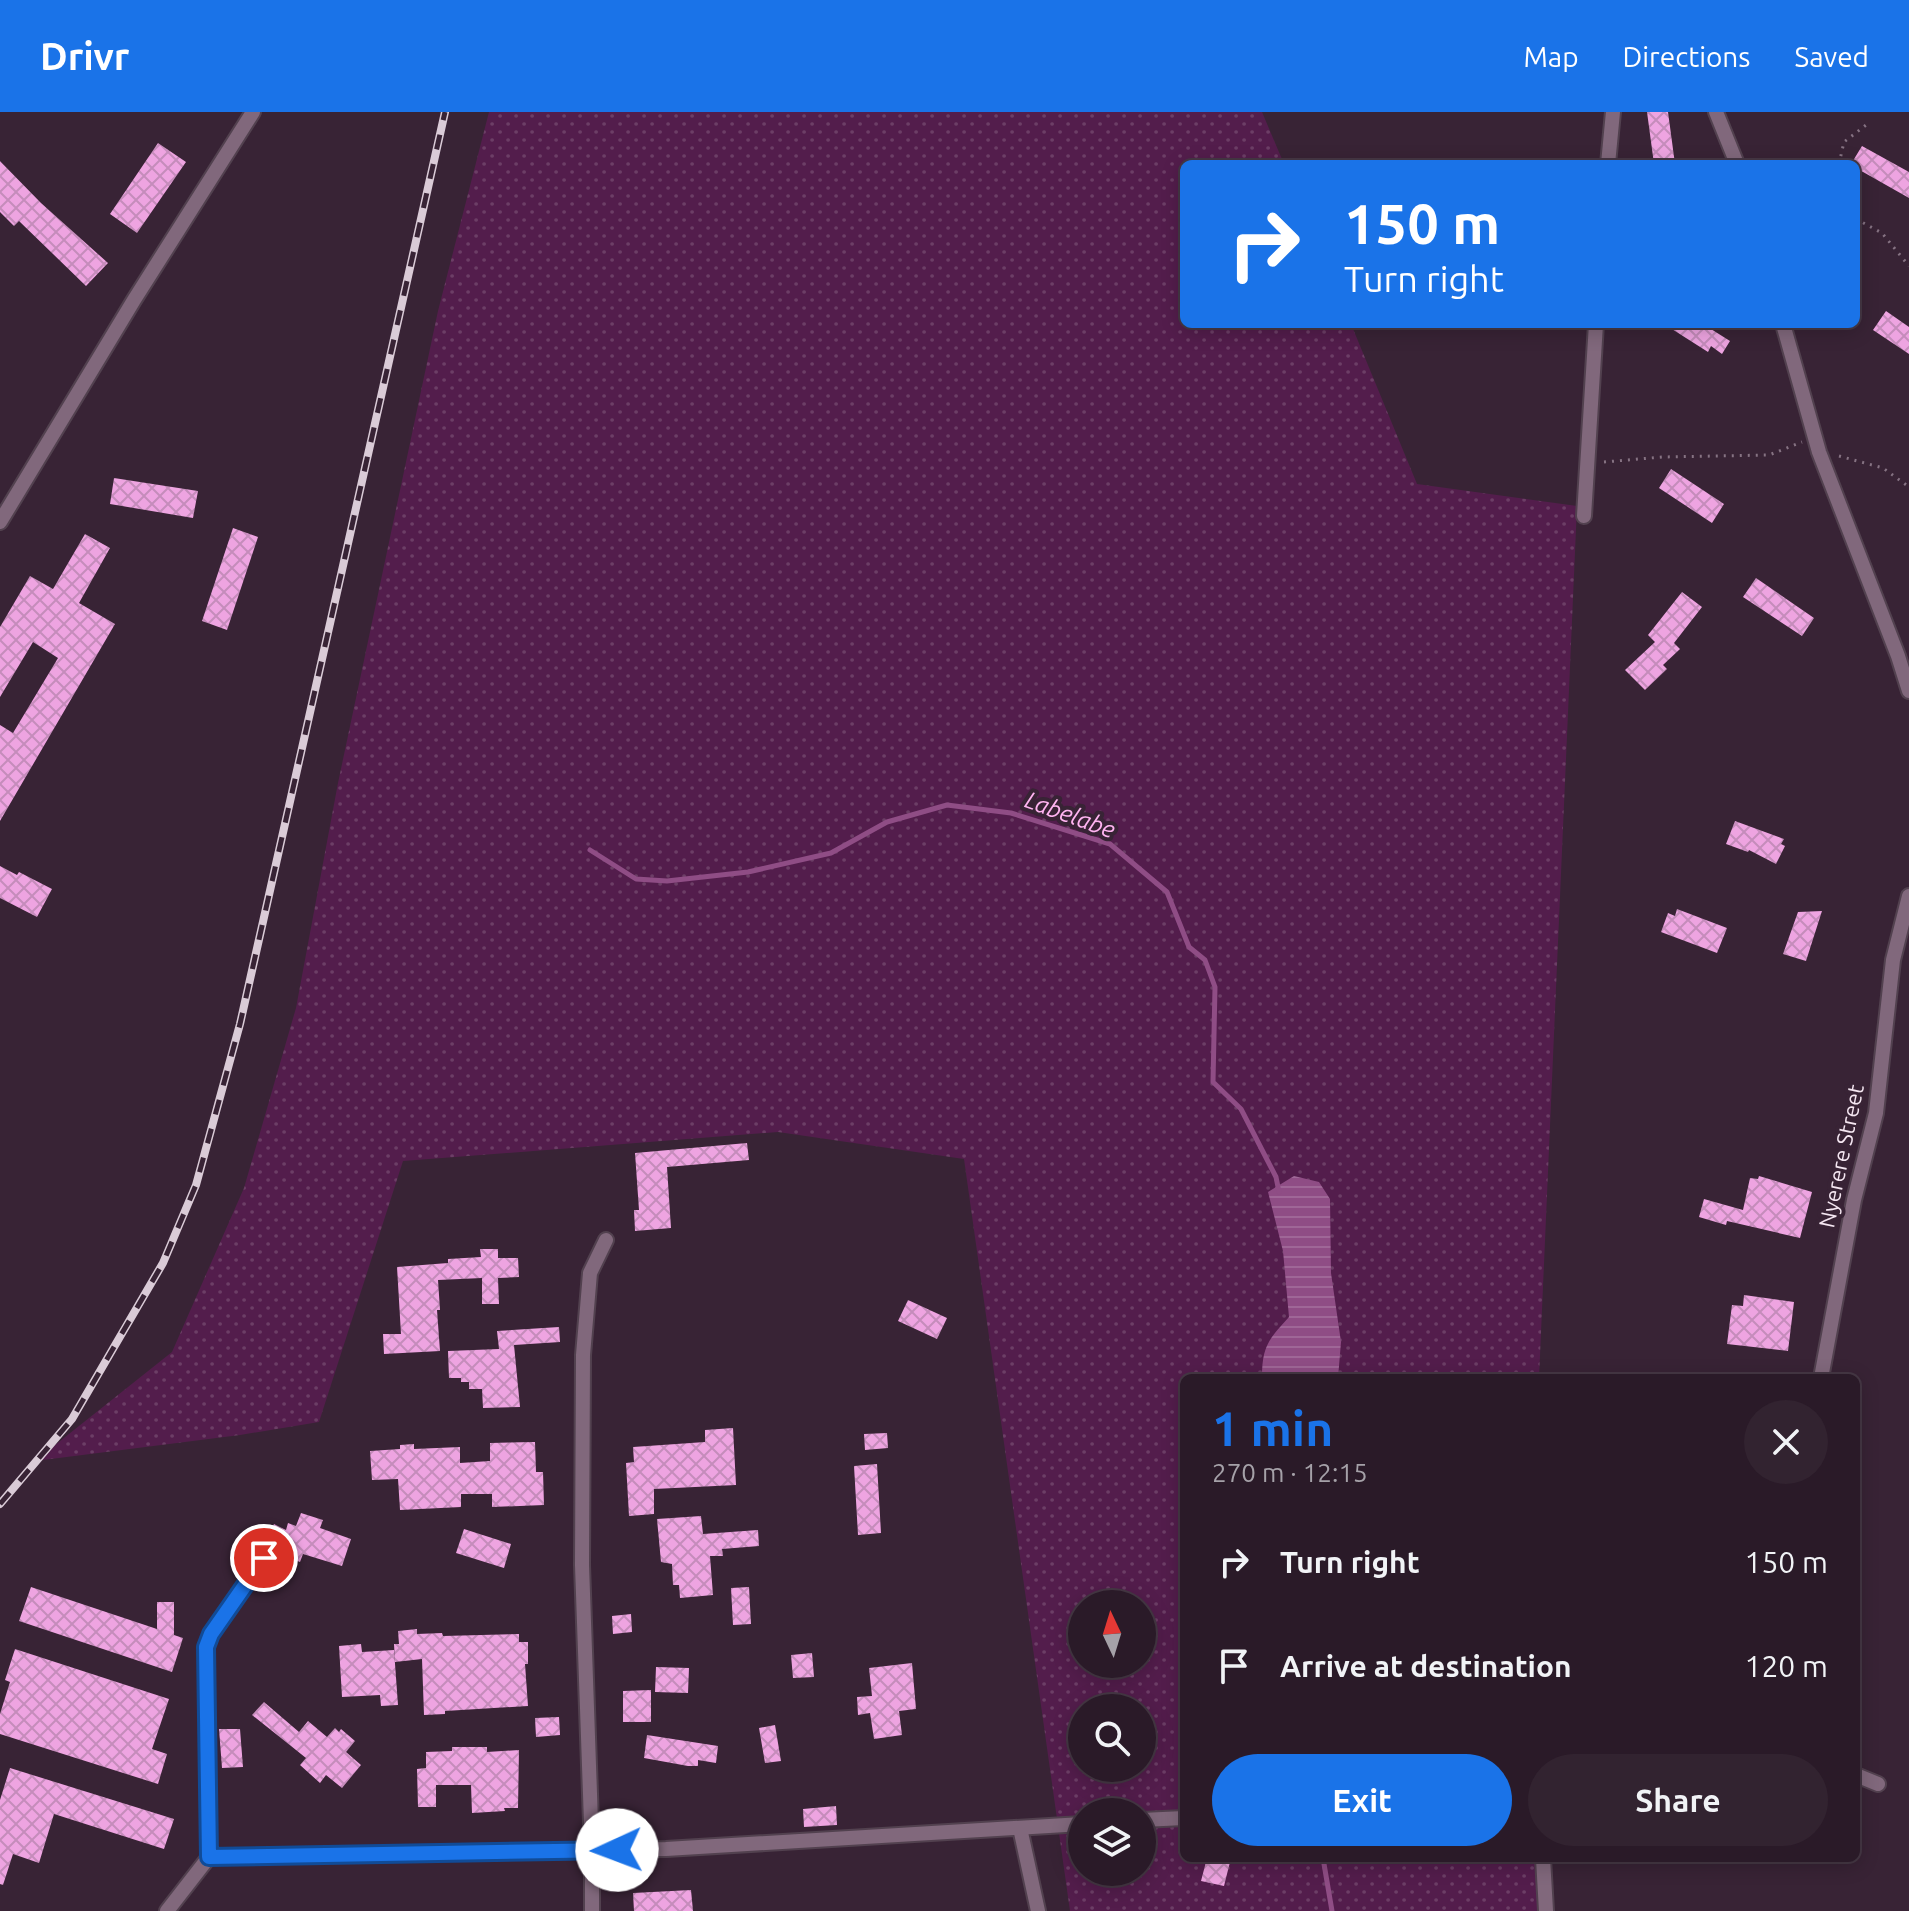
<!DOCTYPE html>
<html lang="en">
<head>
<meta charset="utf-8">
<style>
	:root { --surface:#2a1a28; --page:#322330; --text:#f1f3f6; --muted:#a5a1a8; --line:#463845; --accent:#1a73e8 }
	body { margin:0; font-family:Ubuntu,sans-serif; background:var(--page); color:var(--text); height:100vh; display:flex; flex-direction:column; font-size:30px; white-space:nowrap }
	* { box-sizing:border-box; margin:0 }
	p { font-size:26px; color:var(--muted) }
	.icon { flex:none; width:44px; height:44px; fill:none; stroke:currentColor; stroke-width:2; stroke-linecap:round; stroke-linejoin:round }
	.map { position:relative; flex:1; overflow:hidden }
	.side { position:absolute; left:1180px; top:1262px; width:680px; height:488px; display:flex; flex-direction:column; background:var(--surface); border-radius:12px; box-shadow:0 4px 20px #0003,0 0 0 2px var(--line) }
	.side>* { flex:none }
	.top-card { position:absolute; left:1180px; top:48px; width:680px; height:168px; border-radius:12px; box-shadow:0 4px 20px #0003,0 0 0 2px var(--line); background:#1a73e8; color:#fff; overflow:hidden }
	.needle { width:52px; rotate:356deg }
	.buttons { position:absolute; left:1068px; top:1478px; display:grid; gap:16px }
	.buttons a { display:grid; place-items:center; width:88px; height:88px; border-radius:50%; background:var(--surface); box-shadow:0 4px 20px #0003,0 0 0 2px var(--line); font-size:40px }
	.pin { position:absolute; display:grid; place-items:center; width:68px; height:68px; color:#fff; margin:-34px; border:4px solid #fff; border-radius:50%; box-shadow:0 2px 8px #0007 }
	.me { position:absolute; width:88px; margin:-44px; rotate:268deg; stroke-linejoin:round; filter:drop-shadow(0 0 6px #0008) }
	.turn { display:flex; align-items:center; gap:28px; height:168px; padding:0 32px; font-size:36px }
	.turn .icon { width:104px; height:104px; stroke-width:2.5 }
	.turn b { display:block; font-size:56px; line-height:68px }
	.round { display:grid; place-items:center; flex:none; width:84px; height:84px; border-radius:42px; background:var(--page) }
	.summary { display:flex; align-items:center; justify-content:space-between; height:136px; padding:0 32px }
	h1 { font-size:48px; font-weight:700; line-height:60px; color:var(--accent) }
	.primary-button { display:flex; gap:16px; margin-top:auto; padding:16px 32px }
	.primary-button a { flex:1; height:92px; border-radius:48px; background:var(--accent); color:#fff; font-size:32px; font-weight:700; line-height:92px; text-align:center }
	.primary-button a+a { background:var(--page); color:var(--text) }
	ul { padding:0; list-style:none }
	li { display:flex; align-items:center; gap:24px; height:104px; padding:0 32px }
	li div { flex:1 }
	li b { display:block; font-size:30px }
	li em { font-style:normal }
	header { display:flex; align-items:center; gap:48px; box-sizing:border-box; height:112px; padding:0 40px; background:var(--accent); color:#fff }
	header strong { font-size:38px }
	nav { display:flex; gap:44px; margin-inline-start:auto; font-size:28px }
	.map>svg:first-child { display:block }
	.grass { fill:url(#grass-dots); fill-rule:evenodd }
	.water { fill:url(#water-rules) }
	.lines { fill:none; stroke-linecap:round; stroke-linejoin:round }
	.stream { stroke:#8f4d85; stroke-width:5 }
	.building { fill:url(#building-cross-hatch) }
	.minor-casing { stroke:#52414f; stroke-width:18 }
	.path { stroke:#867383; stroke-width:3; stroke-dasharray:2 6; stroke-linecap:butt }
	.minor { stroke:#81687c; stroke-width:14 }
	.rail-casing { stroke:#dacbd7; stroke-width:8 }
	.rail { stroke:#382335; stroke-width:5; stroke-dasharray:15; stroke-linecap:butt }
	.route-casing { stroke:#114b97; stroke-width:20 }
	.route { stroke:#1a73e8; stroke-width:14 }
	.labels { text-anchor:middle; stroke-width:8; stroke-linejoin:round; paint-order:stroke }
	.street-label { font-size:22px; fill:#f5e7f2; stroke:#382335 }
	.water-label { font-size:24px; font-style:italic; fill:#ffb4f1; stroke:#382335 }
</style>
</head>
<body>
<header>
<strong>Drivr</strong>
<nav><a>Map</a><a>Directions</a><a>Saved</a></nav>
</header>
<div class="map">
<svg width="1909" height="1799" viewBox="0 0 1909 1799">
	<defs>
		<pattern id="grass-dots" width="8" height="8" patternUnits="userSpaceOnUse" patternTransform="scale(2)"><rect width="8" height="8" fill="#531d4c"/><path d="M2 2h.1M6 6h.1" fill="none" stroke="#6c3e66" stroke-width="1.8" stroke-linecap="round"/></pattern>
		<pattern id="water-rules" width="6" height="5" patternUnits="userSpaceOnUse" patternTransform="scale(2)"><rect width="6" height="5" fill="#8f4d85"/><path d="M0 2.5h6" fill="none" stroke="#9f6797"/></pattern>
		<pattern id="building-cross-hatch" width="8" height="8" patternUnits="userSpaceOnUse" patternTransform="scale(2)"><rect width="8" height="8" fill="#eea4e1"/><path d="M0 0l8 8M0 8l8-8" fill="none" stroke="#c58cbb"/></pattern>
	</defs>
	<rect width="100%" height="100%" fill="#382335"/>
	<!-- grass -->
	<path class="grass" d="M489,0h773l22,52h-100v160h167l66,160 160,22 -38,872h-355v480h353l1,53h-468l-106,-752 -186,-27 -375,29 -84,261 -79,13 -205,26 137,-109 72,-164 52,-180 42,-225 100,-472zM1082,1492h60v60h-60zM1082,1596h60v60h-60zM1082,1700h60v60h-60z"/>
	<!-- water -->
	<path class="water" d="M1294,1064l25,6 11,17 1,74 10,69 -3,36h-76c0,-31 6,-38 27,-61l-6,-66 -15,-59z"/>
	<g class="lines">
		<!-- stream -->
		<path class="stream" d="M590,738l46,29 31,2 81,-9 83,-19 56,-31 60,-17 64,8 99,31 57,48 22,55 16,13 10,27 -2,95 28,27 35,68 3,15
			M1323,1746l9,53"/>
	</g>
	<!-- building -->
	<path class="building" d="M1647,0h21l7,52h-21z
		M158,31l28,19 -49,71 -27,-19z
		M1862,34l47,26v26l-53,-30v-4h-5z
		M0,49l41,42 67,60 -22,23 -67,-65 -5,5 -14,-14z
		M1886,199l23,16v27l-36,-24z
		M1664,212h39l27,17 -8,13 -11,-8 -3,6z
		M1671,357l53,35 -12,19 -53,-35z
		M114,366l84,13 -5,27 -83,-14z
		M233,416l25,9 -31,93 -25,-9z
		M85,422l25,14 -31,55 36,21 -115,197v-96l13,8 45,-75 -25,-16 -33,55v-70l30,-51 23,13z
		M1756,466l58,40 -12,18 -59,-39z
		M1682,480l20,15 -28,36 6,6 -17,16 4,4 -22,21 -20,-20 30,-28 -7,-7z
		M1735,709l49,18 -3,5 4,2 -9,18 -27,-14 -1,2 -22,-8z
		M0,754l17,9 2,-3 33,17 -15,28 -37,-19z
		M1677,797l50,19 -10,25 -56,-21 7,-19 7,3z
		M1822,799l-16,50 -23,-7 15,-42z
		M747,1031l2,17 -82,7 4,61 -36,3 -1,-21h5l-4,-57z
		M1759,1064l53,16 -12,46 -73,-17 -1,4 -27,-8 5,-18 39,11 7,-32 8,1z
		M480,1137h18v9h20l1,19 -21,1 1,26h-17v-26l-44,2 2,30h-3l3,41 -56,3 -1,-20h18l-4,-67 51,-4v-4l33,-2z
		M1744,1183l50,7 -6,49 -61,-7 5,-39 11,1z
		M908,1188l39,18 -10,21 -39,-18z
		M559,1215l1,15 -46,3 6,62 -37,1 -1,-19h-13v-7h-8v-4h-12l-1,-27 51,-2 -2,-18z
		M733,1316l3,57 -82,4v25l-25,2 -3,-53 8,-1 -1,-15 72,-5v-12z
		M887,1321l1,15 -23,2 -1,-16z
		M535,1330l1,30h7l1,33 -52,2v-13h-31v13l-61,3 -2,-31 -26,1 -2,-29 30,-2v-4l14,-1v5l46,-2v16l30,-2v-18z
		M877,1352l4,69 -23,2 -4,-69z
		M301,1401l22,7 -3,8 31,11 -9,27 -39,-12 -3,8 -15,-5 3,-8 -21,-11 7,-14 12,6 2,-7 8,3z
		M701,1404l2,18 55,-4 1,16 -37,3 1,7h-13l3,39 -33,3 -1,-13h-6l-1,-21 -11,-2 -4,-43z
		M464,1417l47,15 -7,24 -48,-15z
		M31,1475l126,42v-27h17v33l9,3 -11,34 -153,-51z
		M749,1475l2,37 -18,1 -2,-37z
		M631,1502l1,18 -19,2 -1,-18z
		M417,1517v5l25,-1 1,3 76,-2v8h9v22h-3l3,42 -83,5v3l-21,1 -2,-56 -27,3 -1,-18h5l-1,-13z
		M361,1532l1,8 32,-2 4,55 -17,1 -1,-11 -38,2 -3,-51z
		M15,1537l154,50 -17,50 15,5 -9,30 -158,-50v-20l10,-32 -5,-2z
		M812,1541l2,24 -21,1 -2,-23z
		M912,1551l4,46 -17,2 3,24 -28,4 -4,-26 -12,2 -1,-18 15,-1 -3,-28z
		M656,1555l33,1 -1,25 -33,-1z
		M651,1578v32h-28v-31z
		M264,1590l35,30 9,-11 19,16 8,-9 4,4 2,-3 14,12 -9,11 15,13 -19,23 -16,-13 -6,8 -20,-18 6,-7 -54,-43z
		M559,1605l1,18 -24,2 -1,-19z
		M775,1613l6,36 -16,2 -6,-35z
		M219,1617h21l3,38 -21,1z
		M647,1623l71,11 -2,17 -18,-3v6h-10l-44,-8z
		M452,1635h35v5l32,-2 -1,58h-14l1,3 -33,2 -1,-28h-35v22h-18l-1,-38 9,-1v-16l26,-1z
		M10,1656l164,51 -10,30 -110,-35 -15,49 -26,-9 -10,31 -3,-1v-84z
		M836,1694l1,19 -33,2 -1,-18z
		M1207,1746h24l-7,28 -23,-5z
		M691,1778l2,21h-59l-1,-18z"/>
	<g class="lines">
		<!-- minor casing -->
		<g class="minor-casing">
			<path id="minor" d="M1716,0l21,52
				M1608,52l5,-52
				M1783,212l36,128 79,204 11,35
				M1584,404l12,-192
				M0,410l134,-222 119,-188
				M1821,1266l33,-178 22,-87 17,-153 16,-64
				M1856,1663l22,9
				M1142,1708l42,-2
				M1020,1716l18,83
				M209,1745l457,-8 416,-25
				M1543,1746l3,53
				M167,1799l42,-54 -3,-210 5,-13 53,-76
				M592,1799v-60l-10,-286 1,-210 7,-82 16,-33"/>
		</g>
		<!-- path -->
		<path class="path" d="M1839,52l5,-22 22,-17
			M1856,107l26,14 27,33
			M1839,344l44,12 26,19
			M1604,350l58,-5 107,-2 33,-13"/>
		<!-- minor -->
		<use href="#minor" class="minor"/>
		<!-- rail casing -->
		<g class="rail-casing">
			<path id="rail" d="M0,1392l72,-85 91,-156 33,-78 44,-161 205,-912"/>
		</g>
		<!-- rail -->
		<use href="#rail" class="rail"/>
	</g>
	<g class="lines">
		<!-- route casing -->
		<g class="route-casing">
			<path id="route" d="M264,1446l-53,76 -5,13 3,210 408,-7"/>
		</g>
		<!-- route -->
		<use href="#route" class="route"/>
	</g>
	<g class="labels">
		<!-- street labels -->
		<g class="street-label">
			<text transform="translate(1841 1044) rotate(-78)" y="8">Nyerere Street</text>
		</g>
		<!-- water labels -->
		<g class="water-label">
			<text transform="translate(1070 703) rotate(20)" y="8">Labelabe</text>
		</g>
	</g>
</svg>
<div class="buttons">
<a><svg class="needle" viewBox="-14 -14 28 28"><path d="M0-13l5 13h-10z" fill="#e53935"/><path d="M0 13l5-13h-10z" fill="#a5a1a8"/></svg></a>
<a><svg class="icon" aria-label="search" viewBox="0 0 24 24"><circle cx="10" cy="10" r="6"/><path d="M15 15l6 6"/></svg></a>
<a><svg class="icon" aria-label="layers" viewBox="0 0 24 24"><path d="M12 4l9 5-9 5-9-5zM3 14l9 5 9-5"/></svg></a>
</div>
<div class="pin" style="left:264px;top:1446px;background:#d93025"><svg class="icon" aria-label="arrive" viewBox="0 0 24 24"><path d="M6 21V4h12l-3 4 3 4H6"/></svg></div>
<svg class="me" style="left:617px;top:1738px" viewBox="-20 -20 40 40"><circle r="19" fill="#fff"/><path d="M0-13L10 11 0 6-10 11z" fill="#1a73e8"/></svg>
<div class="top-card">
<div class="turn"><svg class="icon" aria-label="right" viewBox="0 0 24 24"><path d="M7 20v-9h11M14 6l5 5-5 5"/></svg><div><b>150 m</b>Turn right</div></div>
</div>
<section class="side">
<div class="summary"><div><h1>1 min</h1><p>270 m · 12:15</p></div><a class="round"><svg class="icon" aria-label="close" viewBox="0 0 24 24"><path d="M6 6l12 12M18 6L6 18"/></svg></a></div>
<ul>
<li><svg class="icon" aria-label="right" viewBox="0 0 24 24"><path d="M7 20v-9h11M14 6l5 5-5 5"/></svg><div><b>Turn right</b></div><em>150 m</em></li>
<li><svg class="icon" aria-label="arrive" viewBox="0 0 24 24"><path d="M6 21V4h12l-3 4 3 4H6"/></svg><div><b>Arrive at destination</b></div><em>120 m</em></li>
</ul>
<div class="primary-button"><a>Exit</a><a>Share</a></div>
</section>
</div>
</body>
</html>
